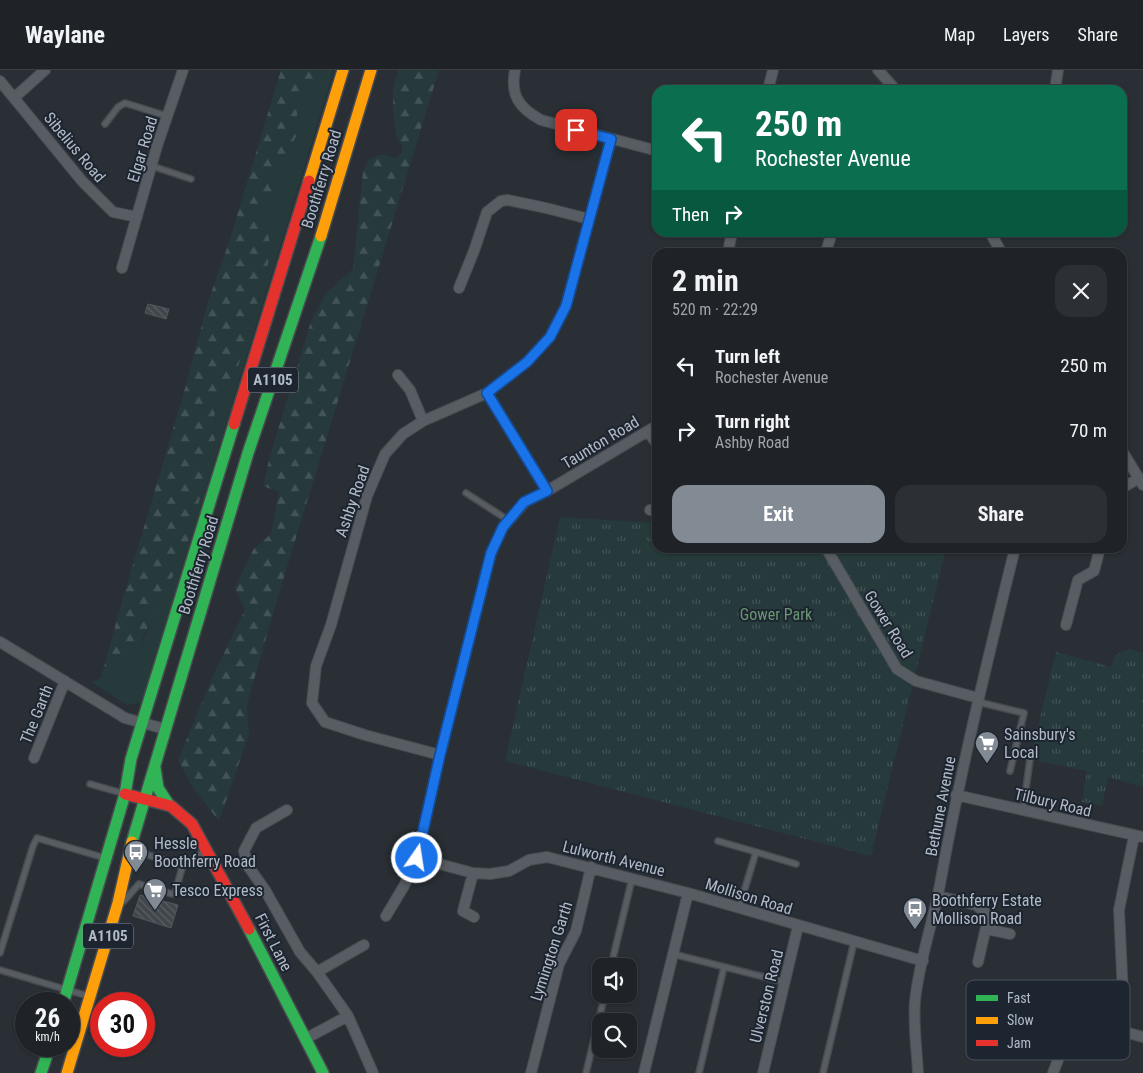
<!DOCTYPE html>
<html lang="en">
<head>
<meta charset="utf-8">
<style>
	:root { --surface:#1f2328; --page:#2c2f34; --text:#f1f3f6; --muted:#a1a4a8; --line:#3c4045; --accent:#828a94 }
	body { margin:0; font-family:"Roboto Condensed",sans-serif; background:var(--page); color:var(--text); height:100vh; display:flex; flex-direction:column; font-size:19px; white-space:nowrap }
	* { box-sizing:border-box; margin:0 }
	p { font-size:16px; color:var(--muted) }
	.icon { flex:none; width:28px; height:28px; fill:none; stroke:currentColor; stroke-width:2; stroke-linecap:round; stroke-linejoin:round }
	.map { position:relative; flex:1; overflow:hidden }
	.panel { position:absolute; left:652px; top:178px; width:475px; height:305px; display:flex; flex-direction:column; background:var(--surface); border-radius:15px; box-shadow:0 1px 4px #0004,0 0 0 1px var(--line) }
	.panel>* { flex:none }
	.top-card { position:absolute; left:652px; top:15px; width:475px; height:152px; border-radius:15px; box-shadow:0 1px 4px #0004,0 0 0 1px var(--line); background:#0b6e4f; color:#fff; overflow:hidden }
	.controls { position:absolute; left:592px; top:888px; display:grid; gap:10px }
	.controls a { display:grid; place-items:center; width:45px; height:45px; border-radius:10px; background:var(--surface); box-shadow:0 1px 4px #0004,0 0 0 1px var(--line); font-size:25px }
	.speed { position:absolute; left:15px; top:922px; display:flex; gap:10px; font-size:25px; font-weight:700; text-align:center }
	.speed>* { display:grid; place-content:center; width:65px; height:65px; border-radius:50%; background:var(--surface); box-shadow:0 1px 4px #0004,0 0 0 1px var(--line); line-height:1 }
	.speed small { font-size:12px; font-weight:400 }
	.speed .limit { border:8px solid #d22; background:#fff; color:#111 }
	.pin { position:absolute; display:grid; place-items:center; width:42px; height:42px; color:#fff; margin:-21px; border-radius:10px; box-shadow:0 2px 8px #0006 }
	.me { position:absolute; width:55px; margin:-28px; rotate:13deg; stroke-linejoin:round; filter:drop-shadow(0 0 4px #0008) }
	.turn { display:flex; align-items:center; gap:18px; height:105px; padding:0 20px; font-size:22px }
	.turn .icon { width:65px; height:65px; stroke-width:2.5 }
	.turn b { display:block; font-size:35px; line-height:42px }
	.then { display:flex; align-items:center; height:48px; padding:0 20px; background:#0003; gap:10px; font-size:19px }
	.round { display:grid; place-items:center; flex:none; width:52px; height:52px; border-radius:15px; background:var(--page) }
	.headline { display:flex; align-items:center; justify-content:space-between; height:85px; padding:0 20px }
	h1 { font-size:30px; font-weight:700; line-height:38px }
	.button { display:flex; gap:10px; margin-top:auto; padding:10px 20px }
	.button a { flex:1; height:58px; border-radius:15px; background:var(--accent); color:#fff; font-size:20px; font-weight:700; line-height:58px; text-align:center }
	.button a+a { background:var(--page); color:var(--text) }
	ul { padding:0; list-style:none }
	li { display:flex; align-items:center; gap:15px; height:65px; padding:0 20px }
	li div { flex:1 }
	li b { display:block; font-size:19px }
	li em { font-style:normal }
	header { display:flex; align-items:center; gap:30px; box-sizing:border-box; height:70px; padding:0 25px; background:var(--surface); border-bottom:1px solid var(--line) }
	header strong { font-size:24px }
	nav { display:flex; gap:28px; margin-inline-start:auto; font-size:18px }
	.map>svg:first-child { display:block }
	.green { fill:#26393b }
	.forest { fill:url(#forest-firs) }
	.park { fill:url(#park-tufts) }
	.building { fill:url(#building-back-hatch); stroke:#51565d }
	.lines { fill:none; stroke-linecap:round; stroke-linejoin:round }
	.lane-casing { stroke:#474b50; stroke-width:8 }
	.street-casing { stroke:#474b50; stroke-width:12 }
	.fast-casing { stroke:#474b50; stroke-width:14 }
	.slow-casing { stroke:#474b50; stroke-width:14 }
	.jam-casing { stroke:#474b50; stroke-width:14 }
	.lane { stroke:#585d63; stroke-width:5 }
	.street { stroke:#585d63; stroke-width:10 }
	.fast { stroke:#30b455; stroke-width:11 }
	.slow { stroke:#ff9f0a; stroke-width:11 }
	.jam { stroke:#e5322d; stroke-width:11 }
	.route-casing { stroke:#114b97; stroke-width:12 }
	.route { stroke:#1a73e8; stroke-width:9 }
	.labels { text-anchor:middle; stroke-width:4; stroke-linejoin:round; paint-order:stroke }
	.shield { fill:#1c2530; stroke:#858e9a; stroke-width:1 }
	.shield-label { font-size:15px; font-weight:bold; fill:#b2bbc7 }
	.street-label { font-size:16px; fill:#b2bbc7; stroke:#1c2530 }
	.park-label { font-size:16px; fill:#6a9773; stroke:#1c2530 }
	.poi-label { font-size:16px; fill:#b2bbc7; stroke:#1c2530; text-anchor:start }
	.key { fill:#1c2530; stroke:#49525d; stroke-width:1 }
	.key-label { font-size:14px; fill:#b2bbc7 }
</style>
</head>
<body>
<header>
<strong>Waylane</strong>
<nav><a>Map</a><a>Layers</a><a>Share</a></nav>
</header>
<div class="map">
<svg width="1143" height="1003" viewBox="0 0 1143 1003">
	<defs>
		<pattern id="forest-firs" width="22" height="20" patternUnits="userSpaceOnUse" patternTransform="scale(1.25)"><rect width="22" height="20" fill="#26393b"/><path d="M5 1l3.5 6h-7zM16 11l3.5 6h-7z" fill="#435456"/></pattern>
		<pattern id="park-tufts" width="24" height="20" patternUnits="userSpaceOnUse" patternTransform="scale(1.25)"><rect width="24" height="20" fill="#26393b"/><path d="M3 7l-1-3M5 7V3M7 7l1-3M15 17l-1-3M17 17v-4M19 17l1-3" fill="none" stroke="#435456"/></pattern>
		<pattern id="building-back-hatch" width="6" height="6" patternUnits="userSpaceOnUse" patternTransform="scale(1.25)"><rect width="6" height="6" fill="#41464c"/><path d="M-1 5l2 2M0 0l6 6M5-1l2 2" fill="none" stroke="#5a5f64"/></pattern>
	</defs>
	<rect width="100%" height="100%" fill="#292f35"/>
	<!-- green -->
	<path class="green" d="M328,0h6l-193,633 -14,2 -36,-23 10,-4 24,-21 14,-4 76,-210 -1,-25 3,-16 18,-26 28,-89 8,-38 -3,-15 -7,-22 12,-23 6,-29 11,-11 9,-19 -2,-16 8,-22 17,-8z"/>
	<!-- forest -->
	<path class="forest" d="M281,0h47l-5,14 -18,8 -8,22 2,16 -9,19 -11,11 -6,29 -12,23 7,22 3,15 -8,38 -28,89 -18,26 -3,16 1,25 -29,106 -42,86 -5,18 -14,4 -24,21 22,-80 61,-206 24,-90 21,-60z
		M398,0h41l-162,530 -30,104 2,30 -30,87 -26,-33 -15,-28 35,-84 32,-66 -10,-22 18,-38 18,-16 8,-42 -16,-6 7,-30 41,-135 15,-28 27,-24 10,-97 6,-13 14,-5 13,4 6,-6v-7l-5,-6 -4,-29v-20z"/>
	<!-- park -->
	<path class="park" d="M560,447l97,6 1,25h151l2,2 6,-2h129l-75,308 -366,-95z
		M1129,579l14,4v134l-35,-10 -6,29 -20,-4 5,-31 -57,-12 26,-107 55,15 4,-12z"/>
	<!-- building -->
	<path class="building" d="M148,234l21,5 -3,10 -21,-6z
		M140,825l38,10 -7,23 -38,-12z"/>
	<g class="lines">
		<!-- lane casing -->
		<g class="lane-casing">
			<path id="lane" d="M105,54l13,-17 7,-4 42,13
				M152,96l39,13
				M466,423l42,27
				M978,632l46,11 -14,58
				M90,714l32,9
				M1023,741l7,-52
				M718,771l38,11 -17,56
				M756,782l40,12
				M181,796l23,-14
				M124,831l15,-17 33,10 3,-1 7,-25 -3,-3 -46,-15
				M0,883l33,-107 4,-8 68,20
				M673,884l111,28
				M611,896l21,-87
				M0,900l88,26
				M586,1003l19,-79
				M699,1003l25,-106
				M823,1003l31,-131"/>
		</g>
		<!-- street casing -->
		<g class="street-casing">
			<path id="street" d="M515,0c-5,25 4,38 26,50l117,31
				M878,0l18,20
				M0,11l82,100 31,31 24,5
				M768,20l5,-20
				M1055,20l3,-20
				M15,27l30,-27
				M990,162l11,20
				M728,182l4,-20
				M826,182l6,-20
				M122,198l35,-122 26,-76
				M459,218l15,-37 13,-39 14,-11 7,-1 38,8 43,11
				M398,305l12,15 13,31
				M487,323l60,98
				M648,361l10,15
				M1122,381l21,34
				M1122,418l17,-10
				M650,440l8,1
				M826,478l71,121 19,12 62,17
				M1066,555l12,-45 16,-9 6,-23
				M0,572l125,76 40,11
				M440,685l-75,-20 -40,-13 -13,-19 4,-37 15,-41 36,-129 18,-42 18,-20 20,-13 64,-28 40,-31 23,-25 16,-31 45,-167
				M34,688l31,-77
				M956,725l187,42
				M287,740l-31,18 -12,23 4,15 17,24 35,62 17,20 31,44 25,57
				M417,788l56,15 17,1 19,-3 20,-11 18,-3 141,36
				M473,803l-10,38 11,6
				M938,826l38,9 11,9v9l-9,39
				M386,846l18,-30 13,-28 23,-103 51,-202 12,-26 22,-25 22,-11 111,-66
				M986,859l24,5
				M317,902l47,-27
				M1117,960l6,-35 -4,-85 15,-74
				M305,969l43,-23
				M531,1003l28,-109 17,-33 15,-64
				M644,1003l44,-180 235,68
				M763,1003l35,-147
				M918,1003c-1,-23 -5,-48 -3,-72 4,-41 19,-81 26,-122 20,-111 47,-221 74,-331
				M1053,1003l11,-29 26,-14h27l26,7"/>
		</g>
		<!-- fast casing -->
		<g class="fast-casing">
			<path id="fast" d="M155,698l3,20 11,17
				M132,772l116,-389 73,-217
				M249,859l74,144
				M63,934l62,-210 6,-35 103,-335
				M41,1003l9,-27"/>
		</g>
		<!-- slow casing -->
		<g class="slow-casing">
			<path id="slow" d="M309,111l34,-111
				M321,166l50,-166
				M67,1003l51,-170 14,-61"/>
		</g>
		<!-- jam casing -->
		<g class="jam-casing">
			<path id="jam" d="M234,354l75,-243
				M125,724l46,12 21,18 57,105"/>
		</g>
		<!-- lane -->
		<use href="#lane" class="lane"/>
		<!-- street -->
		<use href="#street" class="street"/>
		<!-- fast -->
		<use href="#fast" class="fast"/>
		<!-- slow -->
		<use href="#slow" class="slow"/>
		<!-- jam -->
		<use href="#jam" class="jam"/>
	</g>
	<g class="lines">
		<!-- route casing -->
		<g class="route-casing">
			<path id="route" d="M417,788l23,-103 51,-202 12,-26 21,-25 23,-11 -60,-98 40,-31 23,-25 16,-31 45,-167 -35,-9"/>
		</g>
		<!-- route -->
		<use href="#route" class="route"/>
	</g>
	<!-- icons -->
	<defs>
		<g id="supermarket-pin" transform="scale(1.25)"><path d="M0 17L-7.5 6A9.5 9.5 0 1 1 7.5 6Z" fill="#828a94" stroke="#1c2530"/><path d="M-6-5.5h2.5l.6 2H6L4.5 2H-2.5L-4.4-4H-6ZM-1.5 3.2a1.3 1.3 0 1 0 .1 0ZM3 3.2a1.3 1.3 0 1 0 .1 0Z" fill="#fff"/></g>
		<g id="bus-pin" transform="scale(1.25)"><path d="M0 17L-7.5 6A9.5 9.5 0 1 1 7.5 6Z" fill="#828a94" stroke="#1c2530"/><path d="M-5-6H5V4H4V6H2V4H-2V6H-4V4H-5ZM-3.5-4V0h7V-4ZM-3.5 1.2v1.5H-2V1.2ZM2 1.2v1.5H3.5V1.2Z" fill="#fff"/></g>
	</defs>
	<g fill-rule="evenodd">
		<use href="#supermarket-pin" x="987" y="673"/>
		<use href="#bus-pin" x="136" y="782"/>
		<use href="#supermarket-pin" x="155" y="820"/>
		<use href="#bus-pin" x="915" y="839"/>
	</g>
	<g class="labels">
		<!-- shield labels -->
		<g class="shield">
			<rect x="248" y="297.5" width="50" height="25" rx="4"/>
			<rect x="83" y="853.5" width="50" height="25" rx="4"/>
		</g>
		<g class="shield-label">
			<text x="273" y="315">A1105</text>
			<text x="108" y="871">A1105</text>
		</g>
		<!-- street labels -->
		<g class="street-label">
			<text transform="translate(75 77) rotate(50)" y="6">Sibelius Road</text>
			<text transform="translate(142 79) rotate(-73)" y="6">Elgar Road</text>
			<text transform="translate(321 109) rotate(-73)" y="6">Boothferry Road</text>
			<text transform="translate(600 372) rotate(-31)" y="6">Taunton Road</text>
			<text transform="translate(352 431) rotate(-71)" y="6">Ashby Road</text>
			<text transform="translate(198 495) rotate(-73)" y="6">Boothferry Road</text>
			<text transform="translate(889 554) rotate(58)" y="6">Gower Road</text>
			<text transform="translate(36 644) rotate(-68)" y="6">The Garth</text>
			<text transform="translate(1053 732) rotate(13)" y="6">Tilbury Road</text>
			<text transform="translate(940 736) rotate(-79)" y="6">Bethune Avenue</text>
			<text transform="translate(614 788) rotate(14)" y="6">Lulworth Avenue</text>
			<text transform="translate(749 826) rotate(17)" y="6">Mollison Road</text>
			<text transform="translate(274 872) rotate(63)" y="6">First Lane</text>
			<text transform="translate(551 881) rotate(-72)" y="6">Lymington Garth</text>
			<text transform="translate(766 926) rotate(-76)" y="6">Ulverston Road</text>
		</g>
		<!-- park labels -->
		<g class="park-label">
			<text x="776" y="550">Gower Park</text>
		</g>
		<!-- poi labels -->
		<g class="poi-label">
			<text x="1004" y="670">Sainsbury's<tspan x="1004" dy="18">Local</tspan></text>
			<text x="154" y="779">Hessle<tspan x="154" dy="18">Boothferry Road</tspan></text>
			<text x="172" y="826">Tesco Express</text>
			<text x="932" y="836">Boothferry Estate<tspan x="932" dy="18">Mollison Road</tspan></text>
		</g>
	</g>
	<!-- legend -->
	<rect x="966" y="910" width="164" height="80" rx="8" class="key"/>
	<rect x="976" y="925" width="22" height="6" fill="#30b455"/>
	<rect x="976" y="947" width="22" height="7" fill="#ff9f0a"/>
	<rect x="976" y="970" width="22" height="6" fill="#e5322d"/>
	<g class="key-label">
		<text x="1007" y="933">Fast</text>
		<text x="1007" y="955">Slow</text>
		<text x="1007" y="978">Jam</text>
	</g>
</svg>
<div class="controls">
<a><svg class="icon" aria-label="sound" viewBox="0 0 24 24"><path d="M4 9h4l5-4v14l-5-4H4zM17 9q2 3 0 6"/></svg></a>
<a><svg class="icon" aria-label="search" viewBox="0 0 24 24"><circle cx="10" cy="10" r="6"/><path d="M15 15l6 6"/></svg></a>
</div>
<div class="speed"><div>26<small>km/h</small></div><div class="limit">30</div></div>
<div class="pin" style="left:576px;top:60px;background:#d93025"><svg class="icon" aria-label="arrive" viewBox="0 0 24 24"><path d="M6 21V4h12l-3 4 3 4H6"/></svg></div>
<svg class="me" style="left:417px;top:788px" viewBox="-20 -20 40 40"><circle r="17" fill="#1a73e8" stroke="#fff" stroke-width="3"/><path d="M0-11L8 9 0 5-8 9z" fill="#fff"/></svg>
<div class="top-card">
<div class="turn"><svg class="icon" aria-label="left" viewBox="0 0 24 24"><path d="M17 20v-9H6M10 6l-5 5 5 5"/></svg><div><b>250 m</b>Rochester Avenue</div></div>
<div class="then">Then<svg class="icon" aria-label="right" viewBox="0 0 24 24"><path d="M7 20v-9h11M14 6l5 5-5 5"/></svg></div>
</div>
<section class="panel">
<div class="headline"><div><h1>2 min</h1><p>520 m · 22:29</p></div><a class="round"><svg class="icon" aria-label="close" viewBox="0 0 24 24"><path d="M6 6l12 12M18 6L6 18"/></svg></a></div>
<ul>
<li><svg class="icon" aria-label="left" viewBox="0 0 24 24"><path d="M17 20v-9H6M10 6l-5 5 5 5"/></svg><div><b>Turn left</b><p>Rochester Avenue</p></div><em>250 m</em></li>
<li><svg class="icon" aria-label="right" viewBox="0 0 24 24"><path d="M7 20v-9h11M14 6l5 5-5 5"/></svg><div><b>Turn right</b><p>Ashby Road</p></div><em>70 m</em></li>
</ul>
<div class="button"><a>Exit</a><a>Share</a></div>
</section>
</div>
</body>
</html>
